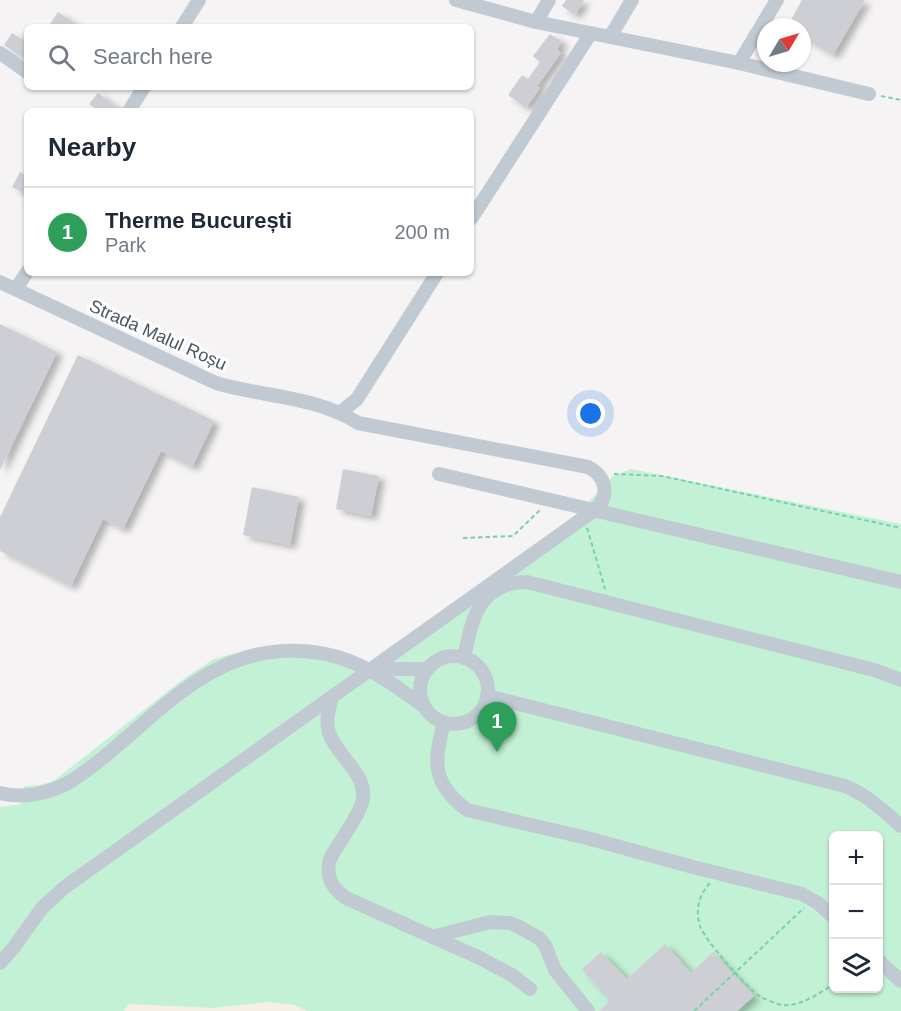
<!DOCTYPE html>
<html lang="en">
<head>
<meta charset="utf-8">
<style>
	:root { --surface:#fff; --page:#f2f2f3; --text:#1f2937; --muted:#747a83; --line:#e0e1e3; --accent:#111827 }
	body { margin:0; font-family:Helvetica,sans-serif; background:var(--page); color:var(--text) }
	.controls { position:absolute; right:18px; bottom:18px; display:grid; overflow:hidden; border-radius:9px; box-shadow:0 2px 4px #0004 }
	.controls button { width:54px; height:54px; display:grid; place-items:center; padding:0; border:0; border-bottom:2px solid var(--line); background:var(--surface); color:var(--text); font:30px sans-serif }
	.compass { position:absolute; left:757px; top:18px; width:54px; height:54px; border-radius:50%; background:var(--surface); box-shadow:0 2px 4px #0004; rotate:52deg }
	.you { position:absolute; left:591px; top:414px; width:21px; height:21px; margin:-15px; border:4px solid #fff; border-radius:50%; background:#1a73e8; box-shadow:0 0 0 9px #1a73e833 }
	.badge { display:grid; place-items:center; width:39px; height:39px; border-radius:50%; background:var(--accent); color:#fff; font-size:20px; font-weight:700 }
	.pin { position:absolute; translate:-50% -50px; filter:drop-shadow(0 2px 3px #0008) }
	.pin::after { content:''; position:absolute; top:32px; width:21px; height:18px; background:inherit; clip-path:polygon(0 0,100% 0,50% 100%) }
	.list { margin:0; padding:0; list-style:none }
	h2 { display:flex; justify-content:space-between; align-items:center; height:78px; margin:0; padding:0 24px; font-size:26px }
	h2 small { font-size:20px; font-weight:400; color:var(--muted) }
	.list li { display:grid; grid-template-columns:39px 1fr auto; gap:18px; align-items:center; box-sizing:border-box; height:90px; padding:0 24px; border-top:2px solid var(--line) }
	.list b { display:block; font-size:22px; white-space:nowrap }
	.list p { margin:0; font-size:20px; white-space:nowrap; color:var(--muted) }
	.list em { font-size:20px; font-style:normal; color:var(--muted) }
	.icon { flex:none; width:33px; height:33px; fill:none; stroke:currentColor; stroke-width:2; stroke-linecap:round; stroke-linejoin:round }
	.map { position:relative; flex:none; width:901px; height:1011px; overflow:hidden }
	.search { position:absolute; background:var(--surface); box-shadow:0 2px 4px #0004; left:24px; top:24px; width:450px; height:66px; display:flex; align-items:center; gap:15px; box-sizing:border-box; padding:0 21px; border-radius:9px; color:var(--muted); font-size:22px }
	.panel { position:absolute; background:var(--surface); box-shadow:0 2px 4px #0004; left:24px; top:108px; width:450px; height:168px; border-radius:9px }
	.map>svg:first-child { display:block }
</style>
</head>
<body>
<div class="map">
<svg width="901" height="1011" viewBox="0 0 901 1011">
	<defs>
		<filter id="shadow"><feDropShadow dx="6" dy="4" stdDeviation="3" flood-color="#0004"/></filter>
	</defs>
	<rect width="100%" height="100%" fill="#f5f3f3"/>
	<path fill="#c3f1d5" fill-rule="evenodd" d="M631,469l270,55v487h-901v-204l21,-3 3,-18 16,-1 15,-5 127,-100 30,-20 19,-6 49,-9 89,24 210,-157 34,-36zM834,836h44v152h-44z"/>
	<polygon fill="#f5f0e5" points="268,1002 294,1005 307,1011 124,1011 129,1004 213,1008"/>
	<g fill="#cdcfd5" filter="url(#shadow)">
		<polygon points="566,0 584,0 575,15 562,6"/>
		<polygon points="802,0 865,0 833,55 802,37 802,27 787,27"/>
		<polygon points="58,12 80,27 48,27"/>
		<polygon points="12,33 27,43 27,61 4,45"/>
		<polygon points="550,34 562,42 557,49 561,53 537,86 540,88 526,108 508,95 522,75 528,79 540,62 533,56"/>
		<polygon points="98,93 120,109 120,111 98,111 89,104"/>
		<polygon points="20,172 27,176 27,195 12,187"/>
		<polygon points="0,324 57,352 0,470"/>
		<polygon points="78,355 214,421 192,467 161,451 123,529 103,519 71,586 0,551 0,517"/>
		<polygon points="343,469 379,476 371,516 336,509"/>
		<polygon points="252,487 299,497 290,545 243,535"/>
		<polygon points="665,944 691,973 713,952 754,996 737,1011 599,1011 610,1001 582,969 601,952 627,979"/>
	</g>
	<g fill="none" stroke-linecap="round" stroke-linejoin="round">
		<g stroke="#7ad0a6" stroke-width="2" stroke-dasharray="4.5 3" stroke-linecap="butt">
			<polyline points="881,96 901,100"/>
			<polyline points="614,474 662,476 901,528"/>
			<polyline points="587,528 605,589"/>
			<polyline points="463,538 513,536 540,510"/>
			<path d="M710,883c-11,12 -15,27 -10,43 6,16 46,61 61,71 6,3 15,7 21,8 19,2 37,-12 52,-21"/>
			<polyline points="694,1011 804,908"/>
		</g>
		<g stroke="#c1cad2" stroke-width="14">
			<polyline points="456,0 536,22 739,63 869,94"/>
			<polyline points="536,22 549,0"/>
			<polyline points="182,27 199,0"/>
			<polyline points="610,37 632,0"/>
			<polyline points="0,53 27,72"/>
			<polyline points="739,63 777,0"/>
			<polyline points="129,111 144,87"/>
			<polyline points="471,219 591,33"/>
			<path d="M0,282l216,101c47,14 100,13 142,40l230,44c18,9 22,28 8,42l-531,378 -23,21 -28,39 -14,16"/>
			<polyline points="16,289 27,272"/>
			<polyline points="341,412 357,399 437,273"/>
			<polyline points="439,474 901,582"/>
			<circle cx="454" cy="690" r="34"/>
			<path d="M464,658c8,-39 15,-76 63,-76l347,88 27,10"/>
			<polyline points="369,669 428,669"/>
			<path d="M487,696l358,90c22,9 38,24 56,40"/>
			<path d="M332,697c-3,12 -7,24 -3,36 8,24 41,42 33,70 -7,20 -23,38 -32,56 -5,18 2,29 16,39l134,60 32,17 18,14"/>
			<path d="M444,723c-11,40 -12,60 23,87l120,28 106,29 109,27 16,9 16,15"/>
			<path d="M0,793c22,6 47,1 68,-10 71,-44 124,-127 214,-132 25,-1 49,2 72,12 25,10 48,28 70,43"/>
			<polyline points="432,937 490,922 510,923 519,927 539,938 545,945 555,970 588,1011"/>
			<polyline points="878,960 901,981"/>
		</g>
	</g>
	<g text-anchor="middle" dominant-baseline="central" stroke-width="6" stroke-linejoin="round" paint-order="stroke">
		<g font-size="18" fill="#4a5661" stroke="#fff">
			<text transform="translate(158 335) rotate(24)">Strada Malul Roșu</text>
		</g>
	</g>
</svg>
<div class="controls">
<button>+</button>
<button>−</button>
<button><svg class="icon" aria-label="layers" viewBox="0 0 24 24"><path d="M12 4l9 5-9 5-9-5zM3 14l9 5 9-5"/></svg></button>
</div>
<svg class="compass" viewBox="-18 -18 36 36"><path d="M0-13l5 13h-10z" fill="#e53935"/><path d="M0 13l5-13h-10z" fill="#747a83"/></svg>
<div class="you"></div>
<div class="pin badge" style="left:497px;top:752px;background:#2e9e5b">1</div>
<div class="search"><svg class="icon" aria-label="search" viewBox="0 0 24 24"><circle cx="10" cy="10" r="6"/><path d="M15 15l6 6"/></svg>Search here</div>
<section class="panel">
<h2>Nearby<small></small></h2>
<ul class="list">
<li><span class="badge" style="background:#2e9e5b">1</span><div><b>Therme București</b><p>Park</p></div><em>200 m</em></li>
</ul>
</section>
</div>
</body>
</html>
